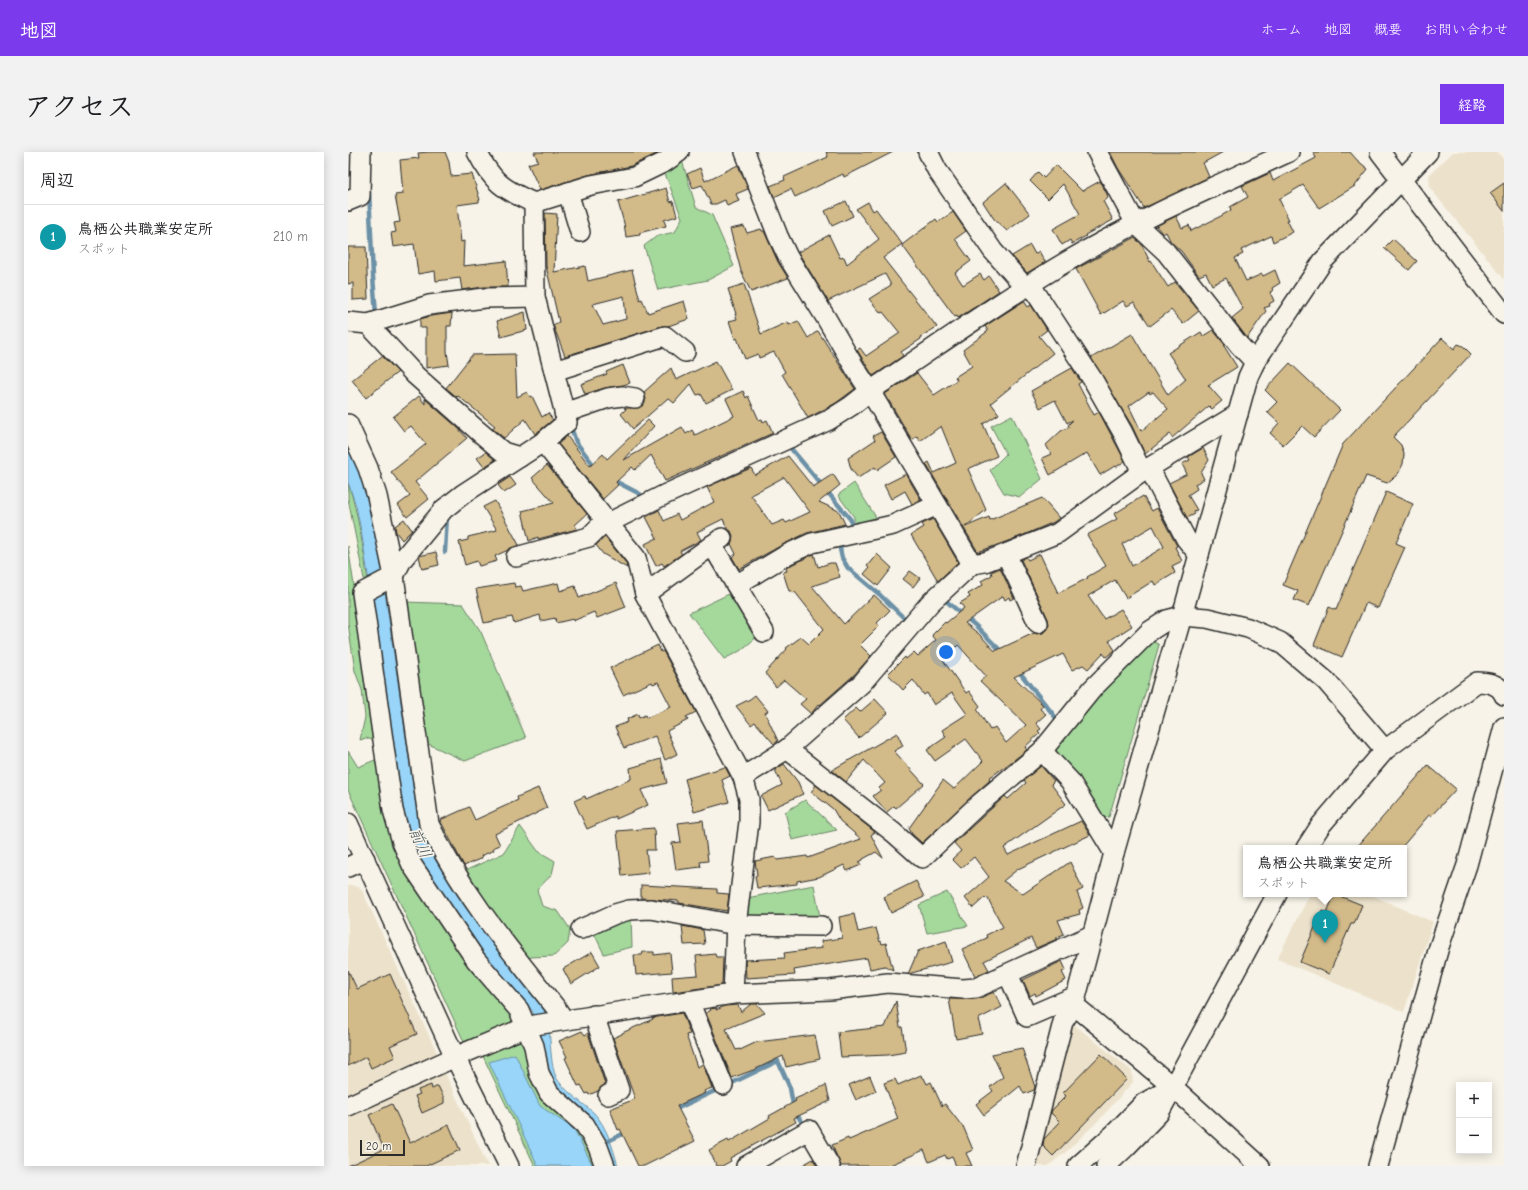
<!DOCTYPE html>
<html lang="ja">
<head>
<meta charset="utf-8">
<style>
	:root { --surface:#fff; --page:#f2f2f2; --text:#202124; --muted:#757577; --line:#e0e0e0; --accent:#7c3aed }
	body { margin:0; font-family:"Comic Neue","Klee One",sans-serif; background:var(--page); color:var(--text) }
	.controls { position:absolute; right:12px; bottom:12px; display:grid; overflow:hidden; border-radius:0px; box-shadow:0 2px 10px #0003 }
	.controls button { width:36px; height:36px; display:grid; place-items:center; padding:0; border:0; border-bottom:1px solid var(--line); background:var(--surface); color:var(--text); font:20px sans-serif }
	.scale { position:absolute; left:12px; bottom:10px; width:45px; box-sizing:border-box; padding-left:4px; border:2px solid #2b2b2b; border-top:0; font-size:11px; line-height:14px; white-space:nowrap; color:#2b2b2b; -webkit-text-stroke:3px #f7f3e8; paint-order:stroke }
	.you { position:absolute; left:598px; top:500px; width:14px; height:14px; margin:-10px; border:3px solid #fff; border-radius:50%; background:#1a73e8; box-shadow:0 0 0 6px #1a73e833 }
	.badge { display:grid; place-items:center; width:26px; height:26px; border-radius:50%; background:var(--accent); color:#fff; font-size:13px; font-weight:700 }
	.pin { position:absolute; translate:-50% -33px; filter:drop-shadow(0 1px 2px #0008) }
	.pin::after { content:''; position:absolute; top:21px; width:14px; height:12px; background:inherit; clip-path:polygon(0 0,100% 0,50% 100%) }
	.popup { position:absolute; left:895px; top:693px; width:164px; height:52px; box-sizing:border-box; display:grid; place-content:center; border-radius:0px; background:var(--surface); filter:drop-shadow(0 1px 3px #0005); font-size:13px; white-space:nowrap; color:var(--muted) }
	.popup b { font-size:15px; color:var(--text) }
	.popup::after { content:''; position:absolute; left:50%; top:100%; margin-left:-8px; border:8px solid transparent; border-top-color:var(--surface) }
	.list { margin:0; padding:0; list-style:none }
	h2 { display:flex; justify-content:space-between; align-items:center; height:52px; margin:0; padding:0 16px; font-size:17px }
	h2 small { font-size:13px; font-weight:400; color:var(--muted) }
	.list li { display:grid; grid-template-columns:26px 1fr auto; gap:12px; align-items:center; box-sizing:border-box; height:64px; padding:0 16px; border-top:1px solid var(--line) }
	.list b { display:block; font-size:15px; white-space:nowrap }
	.list p { margin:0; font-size:13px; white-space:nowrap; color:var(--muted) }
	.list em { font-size:13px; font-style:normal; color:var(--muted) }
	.map { position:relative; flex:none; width:1156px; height:1014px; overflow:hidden; border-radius:0px }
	header { display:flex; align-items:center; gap:24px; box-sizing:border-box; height:56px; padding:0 20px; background:var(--accent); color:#fff }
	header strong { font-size:19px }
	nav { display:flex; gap:22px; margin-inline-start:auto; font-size:14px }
	.intro { display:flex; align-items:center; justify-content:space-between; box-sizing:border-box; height:96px; padding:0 24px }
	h1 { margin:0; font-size:28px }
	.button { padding:10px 18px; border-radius:0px; background:var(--accent); color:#fff; font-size:14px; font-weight:700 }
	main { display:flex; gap:24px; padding:0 24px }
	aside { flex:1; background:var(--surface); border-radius:0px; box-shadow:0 2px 10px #0003 }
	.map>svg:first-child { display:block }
</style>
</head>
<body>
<header>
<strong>地図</strong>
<nav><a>ホーム</a><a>地図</a><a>概要</a><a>お問い合わせ</a></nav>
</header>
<div class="intro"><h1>アクセス</h1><a class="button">経路</a></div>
<main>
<aside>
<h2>周辺<small></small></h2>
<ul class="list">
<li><span class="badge" style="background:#0f9aa8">1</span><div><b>鳥栖公共職業安定所</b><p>スポット</p></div><em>210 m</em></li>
</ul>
</aside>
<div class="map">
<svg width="1156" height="1014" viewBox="0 0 1156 1014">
	<rect width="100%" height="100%" fill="#f7f3e8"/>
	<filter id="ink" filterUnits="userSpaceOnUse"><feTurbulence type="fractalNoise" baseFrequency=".025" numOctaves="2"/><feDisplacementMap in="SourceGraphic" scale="8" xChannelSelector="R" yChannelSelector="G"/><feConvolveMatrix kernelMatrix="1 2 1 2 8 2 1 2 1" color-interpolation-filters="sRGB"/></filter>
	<g filter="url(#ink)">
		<g fill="#ece2cc">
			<polygon points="1105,0 1150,0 1156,8 1156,127 1082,36 1081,23"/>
			<polygon points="3,733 13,736 90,903 0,944 0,734"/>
			<polygon points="962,742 1021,742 1085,770 1056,860 929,807"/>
			<polygon points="727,873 784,919 785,930 752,967 718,1000 700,1014 683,1014 719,878"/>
			<polygon points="97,921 140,1014 0,1014 0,965"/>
		</g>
		<g fill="#a5d99c" stroke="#688264">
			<polygon points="333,5 348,55 364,63 386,114 360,128 310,138 296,94 309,84 327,80 334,66 316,19"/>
			<polygon points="664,263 694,327 672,345 656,341 642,318 658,302 643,274"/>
			<path d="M0,331c11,33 15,65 20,99l-3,2 -17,-85z"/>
			<polygon points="506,331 533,373 507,378 506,365 490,343"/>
			<polygon points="0,394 30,590 18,586 12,588 17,565 14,538 7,519 0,471"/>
			<polygon points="383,441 409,485 392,499 376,507 341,461"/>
			<polygon points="56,450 115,452 133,480 178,586 117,609 76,590"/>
			<polygon points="805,489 811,493 761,665 754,666 706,601 707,592 756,535"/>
			<polygon points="0,599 10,615 32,606 162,854 168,871 118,894 0,638"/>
			<polygon points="457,648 489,678 444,688 437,660"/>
			<polygon points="172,674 190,699 207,709 204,722 189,738 194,754 210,759 222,777 220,791 206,804 183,805 175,810 112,721 156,701"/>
			<polygon points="466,733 473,771 394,767 399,746"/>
			<polygon points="599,740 620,774 579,781 571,753"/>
			<polygon points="283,765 284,795 256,802 244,777"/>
			<polygon points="174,881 232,974 251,1014 187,1014 133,900"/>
		</g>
		<g fill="#98d5f9" stroke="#6c91a7">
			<path d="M0,295l13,29 6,20 11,48 36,249 5,30 17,38 22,33 82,101 -5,3c21,18 11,55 21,79 5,11 28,27 38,36 13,14 19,35 24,53h-9l-56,-75 -20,-79 -6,-8 -2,2 -58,-73 -48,-69 -17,-50 -12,-96 -28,-182 -6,-30 -8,-24z"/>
			<polygon points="167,902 192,954 226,977 245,1014 190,1014 141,910"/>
		</g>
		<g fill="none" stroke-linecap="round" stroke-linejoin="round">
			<g stroke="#6c91a7" stroke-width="4.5">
				<polyline points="21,38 25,125 28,162"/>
				<polyline points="223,275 228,290 248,316"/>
				<polyline points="440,293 503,368 503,378"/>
				<polyline points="263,327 292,342"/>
				<polyline points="498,389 492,397 494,406 500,416 531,442 556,466 562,464"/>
				<polyline points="97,400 99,364"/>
				<polyline points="597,448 628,474 655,501"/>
				<polyline points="669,517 708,566"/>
				<polyline points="380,933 430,909 442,936 446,958 455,972"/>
				<polyline points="326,958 373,936"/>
				<polyline points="258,990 279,980"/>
			</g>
		</g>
		<g fill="#d2ba89" stroke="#2b2b2b" fill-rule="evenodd">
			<polygon points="80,0 97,0 101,10 103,24 124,22 132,48 131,48 131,50 109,53 113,90 116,89 115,114 158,109 160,135 136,135 114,138 112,126 88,129 87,119 70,122 66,92 45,95 43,81 48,80 46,71 52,70 47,43 55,42 52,8 71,6 70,1"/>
			<polygon points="186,0 312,0 283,14 240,23 192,38 180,12 190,9"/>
			<polygon points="478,0 545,0 496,25 495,22 447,45 443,37 426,45 422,34 437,28 436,25 480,5"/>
			<polygon points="762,0 875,0 855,11 861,25 796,56 770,16"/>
			<polygon points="965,0 1002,0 1009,8 1020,17 1007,34 971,56 955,33 931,47 941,68 939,68 945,80 925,90 923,84 893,98 895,102 887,106 898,129 914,122 915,124 927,118 932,131 924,136 925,139 922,140 926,149 921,152 922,154 916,156 918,159 899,186 884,166 895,157 878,126 864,133 858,121 851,124 833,99 823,90 818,80 815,82 808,74 828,64 834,76 841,73 843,79 873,64 883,58 882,55 900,45 894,34 922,21 925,29 968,6"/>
			<polygon points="390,13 400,37 388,42 391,49 379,54 377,48 368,52 363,52 354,33 345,36 339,22 352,16 357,29"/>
			<polygon points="708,13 734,39 752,29 760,44 759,45 760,46 755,49 765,68 737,83 738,84 724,92 722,88 714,93 705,77 732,62 715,32 700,47 682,29 690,20 696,26"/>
			<polygon points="658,31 682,62 659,79 646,67 635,50"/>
			<polygon points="1156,31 1156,59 1142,41"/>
			<polygon points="318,36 322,50 325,49 329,64 316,68 318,74 291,81 292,83 278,85 276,71 270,50"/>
			<polygon points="498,49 505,64 484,74 477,59"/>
			<polygon points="520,50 525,59 528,57 554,92 535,106 589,175 572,185 573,187 553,200 555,204 525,224 509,198 512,196 518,204 552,181 535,160 533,161 521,147 543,133 537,122 480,149 450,100 481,83 492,106 496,105 499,112 531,87 508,57"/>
			<polygon points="605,60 618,79 607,87 623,109 607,121 615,133 632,122 636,128 641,124 651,139 610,166 609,164 607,165 554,93 588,67 590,70"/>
			<path d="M197,61l12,1 -3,58 31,-6 3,15 44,-11 8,30 2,-1 6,14 36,-12 5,18 -21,7h-6l-97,30 -12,-31 6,-3 -13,-56zM276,144l2,23 -23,6 -10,-21z"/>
			<polygon points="396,74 399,81 413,77 414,79 416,79 430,110 440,126 403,140 393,119 382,77"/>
			<polygon points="786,86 793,91 802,110 803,109 820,135 827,130 851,159 835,172 823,158 802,174 786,150 779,154 775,149 753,163 728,117"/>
			<polygon points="1045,87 1069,109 1061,118 1036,96"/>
			<polygon points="682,93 687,102 691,99 697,110 679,121 664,104"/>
			<polygon points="0,95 18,95 20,147 5,148 5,131 0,132"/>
			<polygon points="396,132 413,182 440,170 441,173 450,169 460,186 470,179 507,237 488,251 460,266 434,222 437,220 426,200 411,206 410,202 397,207 389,186 387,187 381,169 389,167 387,162 388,162 380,137"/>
			<polygon points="676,149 680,155 683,153 699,178 691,184 705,201 643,251 651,262 635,272 649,304 620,317 638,358 617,375 641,365 642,368 694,346 711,366 706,370 671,385 630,400 578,312 581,310 586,321 608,311 593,274 572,289 569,284 564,288 537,242 569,221 586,243 609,228 607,225 624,214 615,198 640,179 637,174"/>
			<polygon points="177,160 179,178 153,185 149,169"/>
			<polygon points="104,161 103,174 99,174 99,199 101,213 78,216 78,176 72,176 72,167 83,164"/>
			<path d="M865,178l12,15 -1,1 13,21 -29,18 14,16 -10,8 -3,-3 -37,32 -2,-4 -25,20 -13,-28 -41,-68 41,-24 36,61 18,-16 -18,-26 33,-21 2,4zM801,240l1,2 3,-2 15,17 -27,22 -12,-25z"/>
			<polygon points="1094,186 1106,197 1110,192 1115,194 1123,202 1045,285 1053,293 1056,302 1055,312 1050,322 1039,331 1018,324 961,454 946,448 950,439 935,433 995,292"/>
			<polygon points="167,202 169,245 179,240 182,245 184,244 194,265 200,261 205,268 187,282 177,267 156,286 144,276 147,274 110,244 109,245 98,236 124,203"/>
			<polygon points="34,204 50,220 18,246 4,228"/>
			<polygon points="368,209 384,238 358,251 353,242 349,243 343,232 326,251 320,246 285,277 273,262 278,257 276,256 291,256 295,253 298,247 296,240 323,216 328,228"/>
			<polygon points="942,211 992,258 966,285 954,274 935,293 922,281 931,271 919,260 929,250 917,238"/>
			<polygon points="275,213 282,231 275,233 257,236 237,242 233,232 259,222 258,220"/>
			<polygon points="724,216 733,230 730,232 746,263 751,260 777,309 768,315 767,314 752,323 739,301 702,323 694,306 703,302 698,293 713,279 721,275 720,273 725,268 719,271 707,248 692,256 683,239"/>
			<polygon points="395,239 398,246 400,244 411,268 414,267 415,270 419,268 425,281 317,329 303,303 287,318 284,315 268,330 270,333 255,347 210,292 219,284 242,314 255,302 259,307 300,268 306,274 276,308 334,275 338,282 344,278 347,283 386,264 378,247"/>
			<polygon points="71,244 77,252 77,247 109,275 119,286 67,330 81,347 59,365 50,353 62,344 43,320 78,292 63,274 56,279 45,265"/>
			<polygon points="533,280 548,305 529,318 527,315 510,326 503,317 500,306 527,288 525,284"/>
			<polygon points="855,296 861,308 853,321 856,327 847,332 849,337 840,343 849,358 846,359 847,362 839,366 821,331 839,322 834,312 842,308 840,305"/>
			<polygon points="138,300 147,308 136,315 129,306"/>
			<path d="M440,304l25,31 20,-13 7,11 -21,17 20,9 6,13 -38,9 -25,12 -43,24 -7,-12 4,-3 -5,-10 2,-8 -2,-5 -4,-3 -4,-9 -26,13 4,8 -21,11 2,3 -18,12 -2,-3 -6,3 -11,-22 12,-6 -11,-21 13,-7 5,11 13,-7 3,6 34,-18 -7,-15 44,-19 4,7zM436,325l26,35 -24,11 -2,-3 -12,5 -21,-30z"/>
			<polygon points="199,313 239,362 227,373 229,377 190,387 190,385 181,389 174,359 206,351 184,326"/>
			<polygon points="558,322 573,348 564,352 557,339 543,347 536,333"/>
			<polygon points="162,325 168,333 156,341 150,333"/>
			<polygon points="1038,340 1065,352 1048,391 1057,395 1030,456 1018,451 994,505 966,493 981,455 988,458"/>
			<path d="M795,344l9,15 5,-3 20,38 -2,1 7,14 -10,5 3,7 -20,12 -2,-4 -27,17 -11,-18 -27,16 16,23 17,-10 11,17 -23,15 6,9 -1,1 -8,6 -3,-4 -15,16 -5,-4 -11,5 -9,-16 -49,23 29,28 -3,4 6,5 -10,9 5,6 -3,2 2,2 -15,14 2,3 -17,13 -21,15 1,2 -68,63 -10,-9 -3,-6 34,-48 11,9 29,-28 -17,-22 -31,22 -8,-11 19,-13 -4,-7 25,-16 -15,-21 -18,12 -7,-12 -3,2 -11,-15 -10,10 -15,-16 17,-17 1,2 8,-7 4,4 18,-16 -4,-5 13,-13 1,1 18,-15 -4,-5 10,-6 -2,-3 15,-9 -2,-4 11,-6 -1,-3 9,-4 14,30 -4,2 -1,-3 -4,3 -2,-4 -38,27 14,11 16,17 39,-18 3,1 6,-1 4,-4 2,-5 -1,-5 -27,-59 5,-3 2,3 12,-6 18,39 30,-15 -1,-1 19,-11 -19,-31 30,-16 -3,-5zM805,374l11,21 -32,19 -10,-22zM610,493l28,31 -6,5 46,44 -20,18 -11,-16 -5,3 -13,-21 3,-3 -11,-15 -3,2 -23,-33z"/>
			<polygon points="147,349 171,393 147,404 149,409 131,414 129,409 117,413 111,390 120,388 120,385 149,378 135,355"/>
			<polygon points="56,367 64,378 54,388 48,380 47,374"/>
			<polygon points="585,367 610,410 590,429 563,383 576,375 574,372"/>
			<polygon points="257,385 278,411 279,416 255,402 248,393"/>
			<polygon points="88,400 91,413 74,417 71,404"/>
			<polygon points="466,402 470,415 482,411 487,411 492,425 464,434 496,472 526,443 542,458 529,471 531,474 512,493 523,504 506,523 472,553 471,552 463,562 452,552 458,547 436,528 428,535 417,521 439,497 438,496 453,485 461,492 476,477 447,440 445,441 443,439 441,439 435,420 439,419 438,416 445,412"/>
			<polygon points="529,402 544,416 530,434 516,422 521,416 519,414"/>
			<polygon points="562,419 572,426 565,435 555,427"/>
			<polygon points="166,431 167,435 173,434 175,439 210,431 212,439 227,434 231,446 268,431 278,455 249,466 246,460 225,469 225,467 208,471 207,466 193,469 192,463 166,471 164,465 136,471 128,437"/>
			<polygon points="310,493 313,500 315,499 348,560 338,565 340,568 319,579 329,602 317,608 307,584 276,596 267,575 280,570 279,567 290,562 291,566 297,563 298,566 323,555 310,530 305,532 304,530 275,543 262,516"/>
			<polygon points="407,543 420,559 417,561 430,589 426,592 407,570 403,573 388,554 402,547"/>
			<polygon points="527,547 540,561 511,586 495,568 508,556 512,560"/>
			<polygon points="549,581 555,594 546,599 576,632 548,656 546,654 539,660 525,644 533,638 531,636 537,631 516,608 498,630 484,618"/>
			<polygon points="313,607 319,631 293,638 300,653 268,667 268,664 239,677 226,649 237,644 238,647 283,627 282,616"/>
			<polygon points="436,612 450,630 455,642 420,658 413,644 434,633 427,618"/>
			<polygon points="1080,613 1108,637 1083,664 1081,663 1053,696 1008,696"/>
			<polygon points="693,614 706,629 703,632 718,652 656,696 660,703 733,669 742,683 670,717 655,729 675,742 722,710 735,737 729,740 735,756 731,758 732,762 710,768 716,782 709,785 709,787 688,796 683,786 636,809 641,818 627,824 614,797 639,786 638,783 655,775 639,745 637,747 636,746 625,756 617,746 641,725 626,705 613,716 604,707 613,699 606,691 657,644 660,647 678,631 676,628"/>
			<polygon points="377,615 382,624 374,628 381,650 346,660 337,627"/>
			<polygon points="468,633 527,680 523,683 535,706 528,700 515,707 515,708 511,710 513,713 499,719 496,713 471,725 449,729 449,732 409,736 407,724 409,723 407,709 427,705 429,708 459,704 460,706 513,687 492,669 485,657 463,640"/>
			<polygon points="190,636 199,656 147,682 152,693 145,696 146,698 133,704 134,706 116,714 92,668 121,655 127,668 170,648 169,645"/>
			<polygon points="355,668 360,709 352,710 353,715 328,718 324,691 333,690 330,671"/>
			<polygon points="306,676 307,698 298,698 301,721 274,724 269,679"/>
			<polygon points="568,729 576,745 543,761 536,745"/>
			<polygon points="293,733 369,737 369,741 381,742 379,759 331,751 331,749 293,746"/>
			<polygon points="987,742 1014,753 1006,772 1003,772 981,822 952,810 974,759 979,760"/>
			<polygon points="506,762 510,780 528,776 532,790 533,789 534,792 538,791 545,818 537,814 522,817 519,806 446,818 447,823 398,826 397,808 437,806 436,801 474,796 473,789 494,786 491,765"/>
			<polygon points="334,774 355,778 357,792 336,793"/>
			<polygon points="598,789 604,810 560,822 570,799"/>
			<polygon points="244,800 252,814 223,832 215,817"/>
			<polygon points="295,800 306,800 306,803 322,801 324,820 288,823 286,803 294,803"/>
			<polygon points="367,802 368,805 375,805 374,833 325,840 324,825 350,823 348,804"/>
			<polygon points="714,809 718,818 714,820 718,828 688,844 687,841 682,844 675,828"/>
			<polygon points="0,818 9,837 42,822 69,882 42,894 47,905 23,916 18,905 0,914"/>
			<polygon points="646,840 654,855 630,867 634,882 608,887 601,847 629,847"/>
			<polygon points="548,849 552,875 554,875 558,900 540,903 493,905 490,880 537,875"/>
			<polygon points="403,852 409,852 417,861 378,877 388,898 392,897 392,898 409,890 467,883 472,907 438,915 435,904 408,917 384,926 358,861 363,858 362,857 369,856 368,858 377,854 390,853 393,860"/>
			<polygon points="334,861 342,882 338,883 349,915 355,912 364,936 356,939 357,941 329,954 347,989 296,1014 290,1014 272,977 270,978 262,957 287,947 265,886 274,882 274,881 305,867 304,866"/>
			<polygon points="234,879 237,883 240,881 257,932 250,939 241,943 240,941 238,942 233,933 230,934 217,906 219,905 211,889"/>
			<polygon points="674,896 687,935 686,938 676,942 672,934 636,963 628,952 645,939 642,935 655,925 644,902"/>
			<polygon points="753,902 779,927 705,1004 695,994 696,987 712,970 703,961 704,958 718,944 715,941"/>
			<polygon points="573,923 574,926 576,926 579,932 583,930 594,954 597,952 614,974 615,974 625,998 618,1001 624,1014 608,1014 604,1005 599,1007 597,1003 581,1010 576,998 540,1014 493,1014 484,993 500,986 501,988 550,967 536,931 547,927 550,933"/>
			<polygon points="522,924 528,939 508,948 501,933"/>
			<polygon points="83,933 84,937 90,934 96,946 96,951 74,961 67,944 72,942 70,938"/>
			<polygon points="478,933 482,949 446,966 448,970 382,1006 383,1009 374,1014 369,1014 361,998 380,988 381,990 422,966 421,964 448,949 447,947"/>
			<polygon points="44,952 62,991 101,973 112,998 78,1014 0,1014 36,997 21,963"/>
			<polygon points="465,1007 469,1014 453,1014"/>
		</g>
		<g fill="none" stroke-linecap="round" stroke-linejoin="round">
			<defs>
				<g id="minor">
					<path d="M129,0c16,31 26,37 57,51l57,-18 43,-8 31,-15 14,-10"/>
					<polyline points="397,0 430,84 440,105 478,166 507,216 522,239 624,412"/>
					<polyline points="580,0 589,18 645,99 677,135"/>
					<polyline points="749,0 788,72 818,100 891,193 907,210"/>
					<polyline points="1032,0 1156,162"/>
					<polyline points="220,40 232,80"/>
					<polyline points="0,49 12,44 13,0"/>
					<polyline points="186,51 187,145 219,270 195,290 115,342 96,357 54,408 46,424 14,441 45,658 54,690 64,713 128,808 171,858 186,894 191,921 201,941 237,973 250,995 257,1014"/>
					<polyline points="682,132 745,228 774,279 794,320"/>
					<polyline points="0,170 20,172 81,153 137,146 187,145"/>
					<polyline points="20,172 67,223 129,278 155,300 172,305"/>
					<polyline points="206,219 317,184 337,200"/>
					<polyline points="216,261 260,246 274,244 287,246"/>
					<path d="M0,272l20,44 9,28 17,80 35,248c32,68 81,126 127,184l8,12"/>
					<polyline points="195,290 288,406 297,442 395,625 401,647 401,670 388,773 385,842"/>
					<polyline points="801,316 838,387 851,403"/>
					<path d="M260,371l56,-28 165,-75 22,-14 19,-15c65,-43 128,-89 196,-129 71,-42 148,-75 223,-110"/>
					<polyline points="364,393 416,480"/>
					<polyline points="658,402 690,471"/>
					<polyline points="168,405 241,385 258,368"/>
					<polyline points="388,433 440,402 464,391 545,373 589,353"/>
					<polyline points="297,442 374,386"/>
					<polyline points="439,597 546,681 574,706 631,652 694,599 745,536 802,479 819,468 834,464 859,466 900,476 932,490 978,529 1037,598"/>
					<polyline points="694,599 722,629 766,701"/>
					<polyline points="395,625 439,597 514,531 582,451 624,412 637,410 710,381 794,320 890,262"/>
					<polyline points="0,671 107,905 0,954"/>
					<path d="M958,696l15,-23 64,-75 92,-68c10,0 23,2 27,13"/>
					<polyline points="0,715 17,707"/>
					<polyline points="233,777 267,762 281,758 303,757 388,773 473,774"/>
					<polyline points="660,822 679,865 728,844"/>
					<polyline points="341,849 375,933"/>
					<polyline points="246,863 271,938 260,943"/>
					<polyline points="161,1014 107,905 178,875 187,873 385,842 482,838 540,831 615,837 628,836 744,783"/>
					<polyline points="398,1014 461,978 482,1014"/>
					<polyline points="678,1014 715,870 726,853"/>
					<polyline points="730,1014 767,981 796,951 825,935"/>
					<polyline points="758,1014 779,994 811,961 929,742"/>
					<polyline points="912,1014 825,935 726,853 766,701 834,464 900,225 907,210 975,109 1080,0"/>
					<polyline points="1030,1014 1091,795 1119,713 1156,575"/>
				</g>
			</defs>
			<use href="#minor" stroke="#2b2b2b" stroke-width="22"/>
			<use href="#minor" stroke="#f7f3e8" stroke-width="19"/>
		</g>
	</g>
	<g text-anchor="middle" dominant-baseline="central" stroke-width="3.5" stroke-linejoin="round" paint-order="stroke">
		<g font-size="16" font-style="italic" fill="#46565e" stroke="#f7f3e8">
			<text transform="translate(72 691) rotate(66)">前川</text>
		</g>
	</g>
</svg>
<div class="controls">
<button>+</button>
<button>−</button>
</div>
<div class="scale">20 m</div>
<div class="you"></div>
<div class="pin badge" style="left:977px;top:791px;background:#0f9aa8">1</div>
<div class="popup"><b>鳥栖公共職業安定所</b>スポット</div>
</div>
</main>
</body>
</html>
